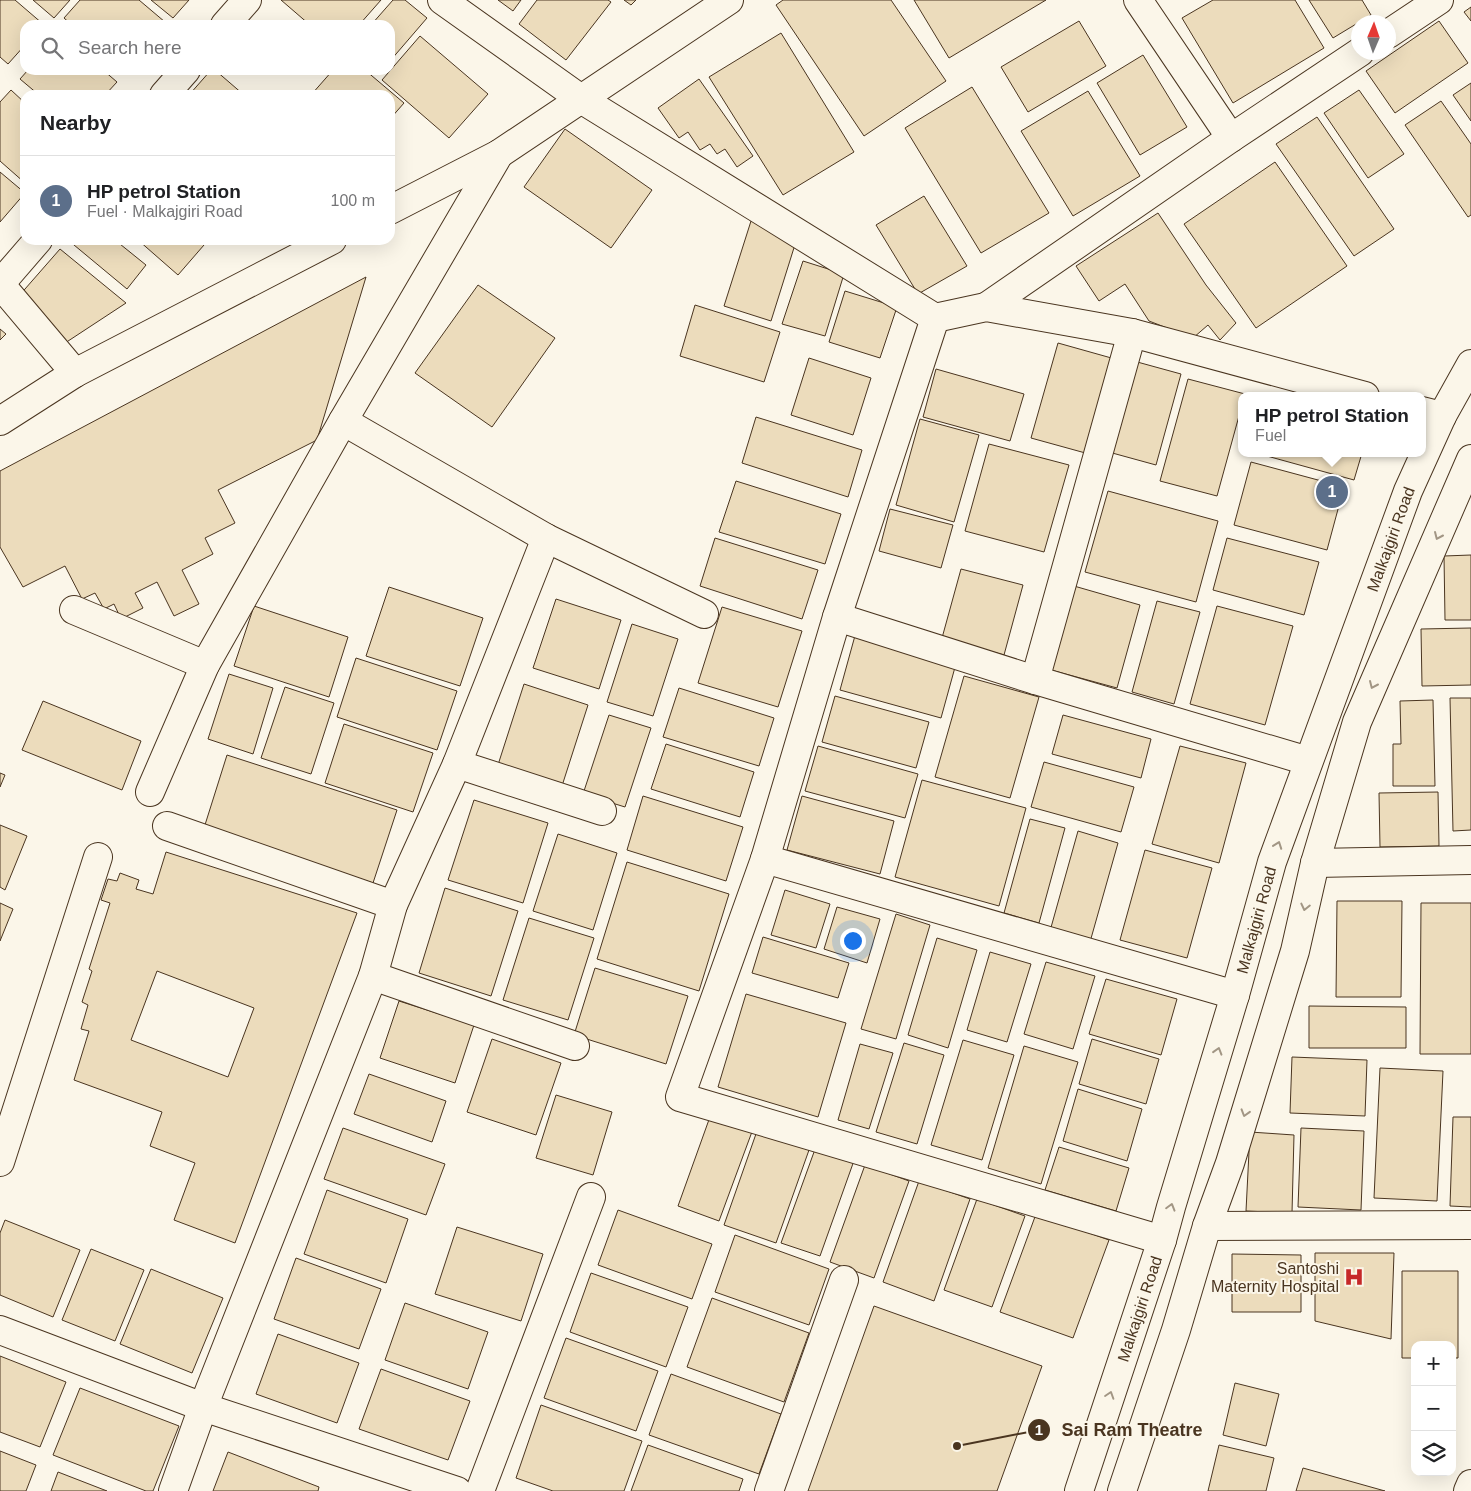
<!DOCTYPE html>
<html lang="en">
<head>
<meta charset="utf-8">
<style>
	:root { --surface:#fff; --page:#f2f2f2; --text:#202124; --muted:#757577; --line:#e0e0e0; --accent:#c62828 }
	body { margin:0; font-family:Arial,sans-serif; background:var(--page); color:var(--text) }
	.controls { position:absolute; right:15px; bottom:15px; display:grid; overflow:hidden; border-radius:10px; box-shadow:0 5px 20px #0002 }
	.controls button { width:45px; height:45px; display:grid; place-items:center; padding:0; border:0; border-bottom:1px solid var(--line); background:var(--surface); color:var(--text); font:25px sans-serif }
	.compass { position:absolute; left:1351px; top:15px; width:45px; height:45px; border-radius:50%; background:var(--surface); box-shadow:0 5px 20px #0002; rotate:2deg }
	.you { position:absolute; left:852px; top:940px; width:18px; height:18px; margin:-12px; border:4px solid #fff; border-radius:50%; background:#1a73e8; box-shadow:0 0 0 8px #1a73e833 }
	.badge { display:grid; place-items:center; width:32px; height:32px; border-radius:50%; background:var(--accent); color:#fff; font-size:16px; font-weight:700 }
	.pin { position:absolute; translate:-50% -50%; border:2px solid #fff; box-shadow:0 1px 5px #0006 }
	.popup { position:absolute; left:1238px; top:392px; width:188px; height:65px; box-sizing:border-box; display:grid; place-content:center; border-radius:10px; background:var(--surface); filter:drop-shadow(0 1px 4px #0005); font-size:16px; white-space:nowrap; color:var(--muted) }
	.popup b { font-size:19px; color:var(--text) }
	.popup::after { content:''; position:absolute; left:50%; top:100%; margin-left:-10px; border:10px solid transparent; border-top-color:var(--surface) }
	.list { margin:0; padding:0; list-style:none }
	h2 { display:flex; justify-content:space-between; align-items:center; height:65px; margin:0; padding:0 20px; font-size:21px }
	h2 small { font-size:16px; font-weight:400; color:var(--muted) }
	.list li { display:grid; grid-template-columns:32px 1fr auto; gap:15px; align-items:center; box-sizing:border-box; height:90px; padding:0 20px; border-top:1px solid var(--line) }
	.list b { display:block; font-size:19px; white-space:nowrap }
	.list p { margin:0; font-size:16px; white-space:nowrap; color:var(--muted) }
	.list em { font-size:16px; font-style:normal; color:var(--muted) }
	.icon { flex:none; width:28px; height:28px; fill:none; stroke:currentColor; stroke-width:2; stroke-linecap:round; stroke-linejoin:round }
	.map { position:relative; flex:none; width:1471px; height:1491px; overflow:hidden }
	.search { position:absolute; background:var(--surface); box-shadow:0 5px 20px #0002; left:20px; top:20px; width:375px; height:55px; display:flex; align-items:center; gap:12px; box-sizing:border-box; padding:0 18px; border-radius:15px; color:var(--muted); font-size:19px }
	.panel { position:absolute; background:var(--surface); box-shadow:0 5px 20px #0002; left:20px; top:90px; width:375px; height:155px; border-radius:15px }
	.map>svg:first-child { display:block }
</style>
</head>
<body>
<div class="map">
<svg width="1471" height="1491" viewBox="0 0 1471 1491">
	<rect width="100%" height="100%" fill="#fbf6e9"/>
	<g fill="#ecdcbc" stroke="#4a3520" fill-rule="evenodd">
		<polygon points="0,0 15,0 43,24 25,25 25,45 8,64 0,57"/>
		<polygon points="33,0 70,0 54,18"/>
		<polygon points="80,0 139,0 165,22 162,25 72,25 64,18"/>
		<polygon points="151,0 189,0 173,18"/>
		<polygon points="281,0 381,0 359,25 310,25"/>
		<polygon points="393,0 405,0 427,18 390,61 390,25 371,25"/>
		<polygon points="498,0 521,0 513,11"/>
		<polygon points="537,0 608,0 611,2 566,60 519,24"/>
		<polygon points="624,0 636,0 631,5"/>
		<polygon points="783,0 891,0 946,81 864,136 776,5"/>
		<polygon points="914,0 1046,0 949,58"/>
		<polygon points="1213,0 1295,0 1324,48 1233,103 1182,18"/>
		<polygon points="1309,0 1362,0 1371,15 1333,38"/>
		<polygon points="1471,7 1471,21 1464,12"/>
		<polygon points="1079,21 1106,66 1028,112 1001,67"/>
		<polygon points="1439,21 1468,63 1395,113 1366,71"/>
		<polygon points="781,33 854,152 783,195 709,77"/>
		<polygon points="420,36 488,94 449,138 382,80"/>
		<polygon points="1143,55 1187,127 1140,155 1097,83"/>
		<polygon points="28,70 103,70 117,82 105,95 39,95 20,79"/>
		<polygon points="211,70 215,70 244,95 189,95"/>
		<polygon points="333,70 365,70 404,103 390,119 390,95 311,95"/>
		<polygon points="699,79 753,156 737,167 725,149 717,154 710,144 700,150 688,132 679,138 658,108"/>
		<polygon points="1471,83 1471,121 1453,95"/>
		<polygon points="972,87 1049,213 981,253 905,128"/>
		<polygon points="11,90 25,103 25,183 0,161 0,102"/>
		<polygon points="1359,90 1404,154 1368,178 1324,113"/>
		<polygon points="1088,91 1140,176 1073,216 1021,131"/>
		<polygon points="1441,101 1471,144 1471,215 1468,217 1405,125"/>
		<polygon points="1317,117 1394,229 1354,256 1276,144"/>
		<polygon points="565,129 652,190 611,248 524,187"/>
		<polygon points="1275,162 1347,266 1256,328 1184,224"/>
		<polygon points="0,172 25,193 0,222"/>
		<polygon points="924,196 967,266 918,294 876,225"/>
		<polygon points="1158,213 1206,285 1236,323 1220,340 1208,325 1193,338 1149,321 1125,284 1099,301 1076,266"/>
		<polygon points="751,221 798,235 771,321 724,306"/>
		<polygon points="68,240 115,240 146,265 127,289"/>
		<polygon points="138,240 198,240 204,245 178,275"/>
		<polygon points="60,249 126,303 59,347 18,297"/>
		<polygon points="803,261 844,274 825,336 782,324"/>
		<polygon points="366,277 317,440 218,490 235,523 205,538 213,554 182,570 199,604 174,616 157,582 135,593 143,608 121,619 114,604 104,609 95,593 82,599 65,566 23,587 0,547 0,471"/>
		<polygon points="478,285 555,338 492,427 415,373"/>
		<polygon points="845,291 897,307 880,358 829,342"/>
		<polygon points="695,305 780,332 764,382 680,356"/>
		<polygon points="0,329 6,334 0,340"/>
		<polygon points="1058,343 1115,359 1089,454 1031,438"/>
		<polygon points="809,358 871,378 853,435 791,415"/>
		<polygon points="1130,360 1181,374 1156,465 1105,451"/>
		<polygon points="936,369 1024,394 1010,441 923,417"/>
		<polygon points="1188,379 1245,394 1242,396 1242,405 1217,496 1160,481"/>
		<polygon points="756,417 862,450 848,497 742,463"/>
		<polygon points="920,419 979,435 954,522 896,505"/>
		<polygon points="989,444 1069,465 1044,552 965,531"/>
		<polygon points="1256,453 1362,453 1354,480"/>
		<polygon points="1251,462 1344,487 1327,550 1234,525"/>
		<polygon points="736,481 841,514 825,564 719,532"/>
		<polygon points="1108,491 1218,521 1196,602 1085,572"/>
		<polygon points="890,509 953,525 941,568 879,551"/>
		<polygon points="715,538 818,570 802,619 700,586"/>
		<polygon points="1227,538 1319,562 1304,615 1213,590"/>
		<polygon points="1471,555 1471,620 1445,620 1444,556"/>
		<polygon points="961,569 1023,585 1004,655 942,638"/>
		<polygon points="1074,586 1140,605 1117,688 1051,670"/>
		<polygon points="389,587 483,618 460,686 366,656"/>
		<polygon points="556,599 621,620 599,689 533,668"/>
		<polygon points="1157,601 1200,612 1174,704 1132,692"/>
		<polygon points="254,606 348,637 329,697 234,666"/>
		<polygon points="1217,606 1293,626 1265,725 1190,704"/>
		<polygon points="722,607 802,631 778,707 698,683"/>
		<polygon points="632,624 678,639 653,716 607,702"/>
		<polygon points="1471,628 1471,685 1422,686 1421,629"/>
		<polygon points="856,632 957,660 941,718 840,690"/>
		<polygon points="356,658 457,691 437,750 337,717"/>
		<polygon points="229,674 273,688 253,754 208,739"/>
		<polygon points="964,676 1039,697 1010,798 935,777"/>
		<polygon points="524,684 588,705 561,789 497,768"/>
		<polygon points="285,687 334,703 311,774 261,758"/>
		<polygon points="679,688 774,718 759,766 663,737"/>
		<polygon points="835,696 929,722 916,768 822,742"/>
		<polygon points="1450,698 1471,698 1471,830 1453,831"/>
		<polygon points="1433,700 1435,786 1393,786 1393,744 1401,744 1400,701"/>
		<polygon points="43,701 141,741 122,790 22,750"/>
		<polygon points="609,715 651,728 625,807 583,794"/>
		<polygon points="1063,715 1151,739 1141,778 1052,754"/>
		<polygon points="344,724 433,753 413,812 325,783"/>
		<polygon points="666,744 754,772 740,817 651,789"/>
		<polygon points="818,746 918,774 905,818 805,791"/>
		<polygon points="1180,746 1246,763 1219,863 1152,844"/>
		<polygon points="227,755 397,810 373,883 204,828"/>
		<polygon points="1044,762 1134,787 1121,832 1031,807"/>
		<polygon points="0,773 5,775 0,787"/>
		<polygon points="922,780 1026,808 999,906 895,877"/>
		<polygon points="1438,792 1439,846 1380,847 1379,793"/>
		<polygon points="643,796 743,827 726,881 627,850"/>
		<polygon points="802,796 894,821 880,874 787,850"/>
		<polygon points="474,800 548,823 523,903 448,880"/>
		<polygon points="1030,819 1065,828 1039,923 1004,913"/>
		<polygon points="0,825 27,836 5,890 0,887"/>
		<polygon points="1078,831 1118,843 1090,942 1050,931"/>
		<polygon points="558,834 617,853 593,930 533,911"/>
		<polygon points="1145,850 1212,868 1187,958 1120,940"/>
		<path d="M166,852l191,61 -122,330 -61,-23 21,-57 -45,-17 12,-34 -88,-32 15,-49 -8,-2 7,-24 -6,-3 10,-31 -3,-2 21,-66 -9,-3 7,-21 9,2 3,-8 19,7 -3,9 17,5zM157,971l97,37 -26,69 -97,-37z"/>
		<polygon points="627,862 729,894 699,991 597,959"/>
		<polygon points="445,888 518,911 491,996 419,973"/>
		<polygon points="785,890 830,904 816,948 771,935"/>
		<polygon points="1337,901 1402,901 1401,997 1336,997"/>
		<polygon points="0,903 13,909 0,941"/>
		<polygon points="1421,903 1471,903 1471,1054 1420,1054"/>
		<polygon points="837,907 880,919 867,963 824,949"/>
		<polygon points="896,914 930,925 896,1039 861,1029"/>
		<polygon points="529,918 594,938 568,1020 503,1000"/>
		<polygon points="763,937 849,963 838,998 752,973"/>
		<polygon points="937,938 977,950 948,1048 908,1035"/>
		<polygon points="990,952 1031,964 1007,1042 967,1030"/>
		<polygon points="1046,962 1095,976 1073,1049 1024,1034"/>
		<polygon points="595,968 688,996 666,1064 574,1035"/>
		<polygon points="1106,979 1177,999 1161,1055 1089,1034"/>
		<polygon points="746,994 846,1023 818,1117 718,1087"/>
		<polygon points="399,1001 474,1025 455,1083 380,1058"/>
		<polygon points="1309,1006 1406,1007 1406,1048 1309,1048"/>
		<polygon points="492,1039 561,1063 536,1135 467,1112"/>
		<polygon points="1092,1039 1159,1059 1146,1104 1079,1084"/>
		<polygon points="963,1040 1014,1055 982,1160 931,1145"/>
		<polygon points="904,1043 944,1055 917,1144 876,1132"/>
		<polygon points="860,1044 893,1053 869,1129 838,1120"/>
		<polygon points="1024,1046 1078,1062 1041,1184 988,1168"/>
		<polygon points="1292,1057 1367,1060 1365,1116 1290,1113"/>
		<polygon points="1380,1068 1443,1071 1437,1201 1374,1198"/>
		<polygon points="369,1074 446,1101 432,1142 354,1114"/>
		<polygon points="1078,1089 1142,1109 1127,1161 1063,1141"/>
		<polygon points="556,1095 612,1112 593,1175 536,1158"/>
		<polygon points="711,1114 753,1129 719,1221 678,1206"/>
		<polygon points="1453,1117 1471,1117 1471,1207 1450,1206"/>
		<polygon points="343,1128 445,1164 426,1215 324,1179"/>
		<polygon points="1301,1128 1364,1131 1361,1210 1298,1207"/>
		<polygon points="757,1131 809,1150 776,1243 724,1225"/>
		<polygon points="1250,1132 1294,1135 1292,1213 1246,1211"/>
		<polygon points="818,1141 856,1155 820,1256 781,1243"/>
		<polygon points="1059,1147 1129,1168 1116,1211 1045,1190"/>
		<polygon points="865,1165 909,1181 874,1278 830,1262"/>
		<polygon points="919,1181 970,1199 934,1301 883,1282"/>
		<polygon points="327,1190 408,1219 386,1283 304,1254"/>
		<polygon points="977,1199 1025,1216 992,1307 944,1290"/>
		<polygon points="618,1210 712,1244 692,1299 598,1265"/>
		<polygon points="1036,1214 1109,1240 1073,1338 1000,1312"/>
		<polygon points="5,1220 80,1250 53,1317 0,1295 0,1233"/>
		<polygon points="457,1227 543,1254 521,1321 435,1294"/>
		<polygon points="735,1235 829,1269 809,1325 715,1292"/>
		<polygon points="91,1249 144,1270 115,1341 62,1320"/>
		<polygon points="1315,1253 1394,1253 1391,1339 1315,1321"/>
		<polygon points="1232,1254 1301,1255 1301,1312 1232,1312"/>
		<polygon points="296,1258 381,1289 359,1349 274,1319"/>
		<polygon points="151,1269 223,1298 192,1373 120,1344"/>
		<polygon points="1402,1271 1458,1271 1458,1358 1452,1358 1452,1345 1415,1345 1415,1358 1402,1358"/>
		<polygon points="591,1273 688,1307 666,1367 570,1332"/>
		<polygon points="712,1298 809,1333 784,1402 687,1367"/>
		<polygon points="405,1303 488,1332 468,1389 385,1360"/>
		<polygon points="874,1306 1042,1366 997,1491 808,1491"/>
		<polygon points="278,1334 359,1363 337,1423 256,1394"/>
		<polygon points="566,1338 658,1371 636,1431 544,1398"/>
		<polygon points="0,1356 66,1382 40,1447 0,1432"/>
		<polygon points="381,1369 470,1401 448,1460 359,1429"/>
		<polygon points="671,1374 781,1414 759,1474 649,1435"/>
		<polygon points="1235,1383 1279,1394 1266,1446 1223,1435"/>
		<polygon points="80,1388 179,1426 153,1491 146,1491 53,1455"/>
		<polygon points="541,1405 642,1441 624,1491 553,1491 516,1478"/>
		<polygon points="648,1445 743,1479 739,1491 631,1491"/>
		<polygon points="1219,1445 1274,1458 1266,1491 1208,1491"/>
		<polygon points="0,1451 36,1465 26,1491 0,1491"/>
		<polygon points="228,1452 319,1487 318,1491 213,1491"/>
		<polygon points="1303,1468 1385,1491 1296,1491"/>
		<polygon points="58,1472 107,1491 51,1491"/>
	</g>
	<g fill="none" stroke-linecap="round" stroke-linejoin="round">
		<defs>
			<g id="minor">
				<polyline points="442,0 581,99 935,318 986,307 1132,333 1365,396"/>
				<polyline points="1138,0 1231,138"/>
				<polyline points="225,25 247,0"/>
				<polyline points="1388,34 1439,0"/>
				<polyline points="164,95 186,70"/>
				<polyline points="390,210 499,154 729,0"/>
				<polyline points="0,284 75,373"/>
				<polyline points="0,284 38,240"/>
				<polyline points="986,307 1231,138 1360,52"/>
				<polyline points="935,318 837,617 765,859 680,1097 1162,1240"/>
				<polyline points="1422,411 1442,416"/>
				<polyline points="0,421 75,373 332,240"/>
				<polyline points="343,421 546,538 704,614"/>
				<polyline points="74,610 205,665"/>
				<polyline points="837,617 1035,680 1308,761"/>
				<polyline points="1035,680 1132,333"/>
				<polyline points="457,764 602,811"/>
				<polyline points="150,792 205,665 343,421 499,154"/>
				<polyline points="167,826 393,905"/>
				<polyline points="765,859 1235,995"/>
				<polyline points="1315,863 1471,860"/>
				<polyline points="373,976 575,1046"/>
				<polyline points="0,1162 98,857"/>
				<polyline points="1207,1226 1471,1225"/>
				<polyline points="0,1330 203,1407 457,1491"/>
				<polyline points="173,1491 203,1407 373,976 393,905 457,764 546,538"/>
				<polyline points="480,1491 591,1197"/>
				<polyline points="769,1491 844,1280"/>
				<polyline points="1468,1491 1471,1484"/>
			</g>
			<g id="major">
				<path id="s1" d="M1079,1491l83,-251 9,-33 64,-212 37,-133 136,-371 34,-75 29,-52"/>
				<polyline points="1122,1491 1176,1330 1207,1226 1230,1163 1295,951 1315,863 1357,722 1471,459"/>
			</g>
		</defs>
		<use href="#minor" stroke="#4a3520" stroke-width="30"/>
		<use href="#major" stroke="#4a3520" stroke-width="30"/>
		<use href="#minor" stroke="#fbf6e9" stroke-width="28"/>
		<use href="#major" stroke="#fbf6e9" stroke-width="28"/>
	</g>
	<defs><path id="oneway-chevron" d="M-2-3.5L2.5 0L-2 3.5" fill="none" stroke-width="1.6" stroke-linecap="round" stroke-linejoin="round" transform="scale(1.25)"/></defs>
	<g stroke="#a29684">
		<use href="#oneway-chevron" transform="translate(1438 536) rotate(114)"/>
		<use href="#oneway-chevron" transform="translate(1373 685) rotate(114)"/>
		<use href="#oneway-chevron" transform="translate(1278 845) rotate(-70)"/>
		<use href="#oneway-chevron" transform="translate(1305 907) rotate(103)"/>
		<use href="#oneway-chevron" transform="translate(1218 1051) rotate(-73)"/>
		<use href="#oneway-chevron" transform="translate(1245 1113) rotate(107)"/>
		<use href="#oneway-chevron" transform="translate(1171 1207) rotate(-74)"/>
		<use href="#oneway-chevron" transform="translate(1110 1395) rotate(-72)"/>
	</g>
	<defs>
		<symbol id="hospital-bare" viewBox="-9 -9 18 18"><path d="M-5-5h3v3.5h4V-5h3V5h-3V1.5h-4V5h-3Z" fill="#c62828" stroke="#fbf6e9" stroke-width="2.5" paint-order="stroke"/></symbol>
	</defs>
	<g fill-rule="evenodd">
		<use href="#hospital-bare" x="1340" y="1263" width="28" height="28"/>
	</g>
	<g text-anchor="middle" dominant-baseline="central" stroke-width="4" stroke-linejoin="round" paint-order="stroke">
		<g font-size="16" fill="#4a3520" stroke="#fbf6e9">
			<text stroke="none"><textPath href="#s1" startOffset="1002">Malkajgiri Road</textPath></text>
			<text stroke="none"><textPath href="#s1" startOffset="598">Malkajgiri Road</textPath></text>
			<text stroke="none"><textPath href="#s1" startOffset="192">Malkajgiri Road</textPath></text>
		</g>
		<g font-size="16" fill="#4a3520" stroke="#fbf6e9" text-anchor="end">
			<text x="1339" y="1268">Santoshi<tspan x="1339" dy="18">Maternity Hospital</tspan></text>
		</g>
	</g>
	<path fill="none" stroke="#4a3520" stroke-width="2" d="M957 1446L1039 1430"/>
	<g fill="#4a3520" stroke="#fbf6e9" stroke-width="2">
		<circle cx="957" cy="1446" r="5"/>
		<circle cx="1039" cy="1430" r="12"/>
	</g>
	<g font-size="15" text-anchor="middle" font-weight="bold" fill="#fff">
		<text x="1039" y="1435">1</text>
	</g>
	<g font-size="18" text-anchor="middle" font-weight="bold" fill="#4a3520" stroke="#fbf6e9" stroke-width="4" stroke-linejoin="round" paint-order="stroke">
		<text x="1132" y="1436">Sai Ram Theatre</text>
	</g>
</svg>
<div class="controls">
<button>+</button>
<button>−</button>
<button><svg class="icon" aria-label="layers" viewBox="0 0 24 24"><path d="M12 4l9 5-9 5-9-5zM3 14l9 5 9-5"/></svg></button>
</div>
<svg class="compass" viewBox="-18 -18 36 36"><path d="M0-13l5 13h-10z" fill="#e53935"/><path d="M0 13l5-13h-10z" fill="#757577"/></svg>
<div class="you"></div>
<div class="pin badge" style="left:1332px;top:492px;background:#5c6f8a">1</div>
<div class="popup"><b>HP petrol Station</b>Fuel</div>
<div class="search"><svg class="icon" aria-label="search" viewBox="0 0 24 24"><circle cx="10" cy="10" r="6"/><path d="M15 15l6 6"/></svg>Search here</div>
<section class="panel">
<h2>Nearby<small></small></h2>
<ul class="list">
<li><span class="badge" style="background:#5c6f8a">1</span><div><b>HP petrol Station</b><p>Fuel · Malkajgiri Road</p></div><em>100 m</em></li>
</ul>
</section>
</div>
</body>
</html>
